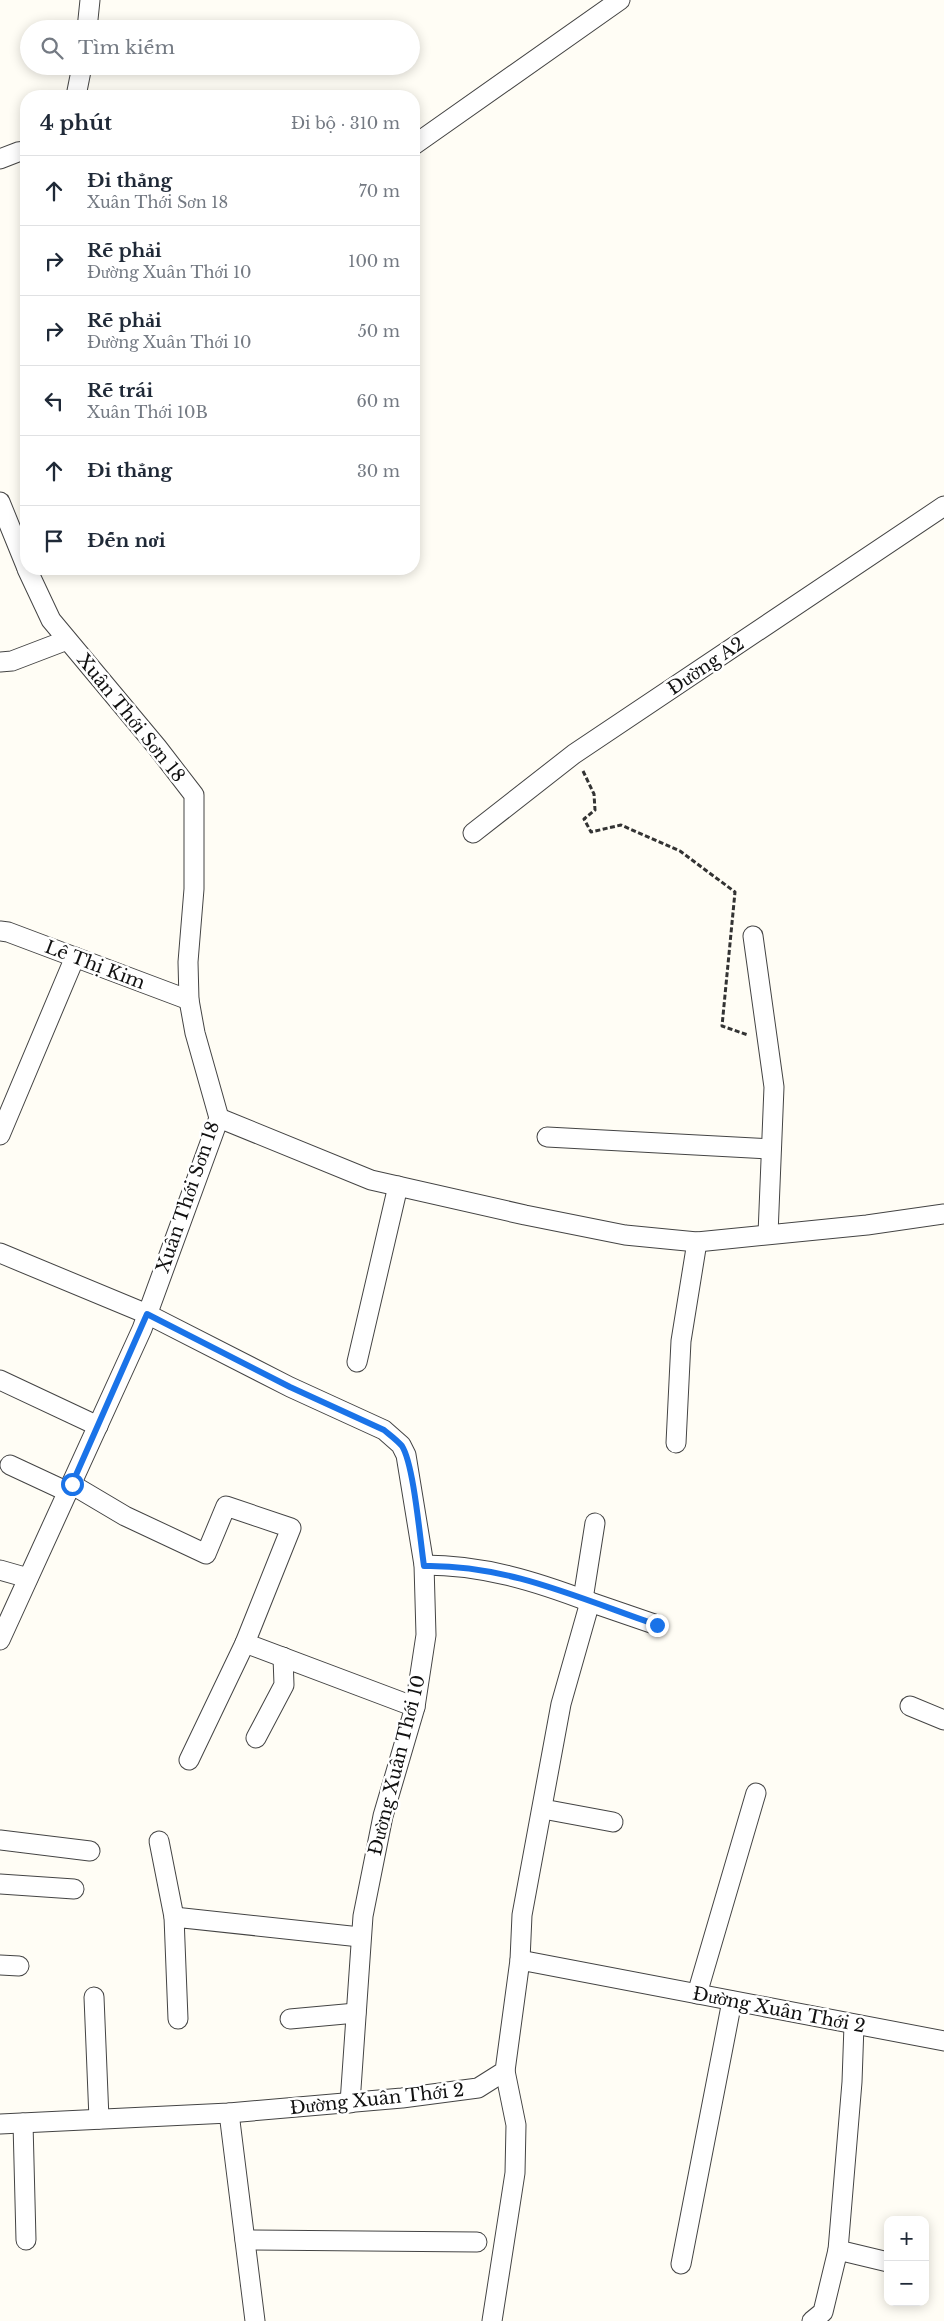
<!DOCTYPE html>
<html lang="vi">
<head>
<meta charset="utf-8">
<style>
	:root { --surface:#fff; --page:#f2f2f3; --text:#1f2937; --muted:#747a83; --line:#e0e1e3 }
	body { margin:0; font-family:"Libre Baskerville",serif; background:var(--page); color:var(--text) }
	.controls { position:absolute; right:15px; bottom:15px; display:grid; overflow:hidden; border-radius:10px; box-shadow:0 2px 12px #0003 }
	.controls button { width:45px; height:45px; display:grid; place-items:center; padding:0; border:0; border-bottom:1px solid var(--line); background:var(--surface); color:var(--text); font:25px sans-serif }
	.stop { position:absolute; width:15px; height:15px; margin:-11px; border:4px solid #1a73e8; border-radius:50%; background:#fff }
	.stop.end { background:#1a73e8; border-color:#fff; box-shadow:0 1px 5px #0008 }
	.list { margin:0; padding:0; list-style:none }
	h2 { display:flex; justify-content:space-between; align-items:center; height:65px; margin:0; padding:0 20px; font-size:21px }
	h2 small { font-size:16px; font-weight:400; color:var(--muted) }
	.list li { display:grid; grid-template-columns:32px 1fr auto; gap:15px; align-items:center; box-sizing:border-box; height:70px; padding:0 20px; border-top:1px solid var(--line) }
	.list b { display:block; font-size:19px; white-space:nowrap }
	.list p { margin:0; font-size:16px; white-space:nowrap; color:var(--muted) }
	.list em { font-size:16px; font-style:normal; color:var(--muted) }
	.icon { flex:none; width:28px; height:28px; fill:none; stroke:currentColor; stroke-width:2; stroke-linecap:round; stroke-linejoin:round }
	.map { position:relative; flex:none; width:944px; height:2321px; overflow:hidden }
	.search { position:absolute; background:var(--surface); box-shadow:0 2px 12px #0003; left:20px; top:20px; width:400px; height:55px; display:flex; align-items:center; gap:12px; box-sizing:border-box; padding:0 18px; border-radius:28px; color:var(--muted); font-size:19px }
	.panel { position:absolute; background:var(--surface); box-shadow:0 2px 12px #0003; left:20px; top:90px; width:400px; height:485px; border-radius:20px }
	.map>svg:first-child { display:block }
</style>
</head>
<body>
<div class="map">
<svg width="944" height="2321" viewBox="0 0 944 2321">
	<rect width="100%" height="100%" fill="#fffdf5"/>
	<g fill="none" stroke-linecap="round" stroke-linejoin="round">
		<defs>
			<g id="minor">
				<polyline points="87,29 90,0"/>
				<polyline points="76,96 82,66"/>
				<polyline points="414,145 620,0"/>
				<polyline points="0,159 18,152 26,151"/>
				<polyline points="0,502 26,566"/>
				<polyline points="0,662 12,661 67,640"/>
				<polyline points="473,833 574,754 944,506"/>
				<polyline points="0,931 8,932 189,1000"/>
				<polyline points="753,936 774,1087 768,1234"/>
				<polyline points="219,1118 371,1180 525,1215 625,1235 697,1242 867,1225 944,1214"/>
				<polyline points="0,1135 75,957"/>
				<polyline points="547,1137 771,1149"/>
				<polyline points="0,1253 147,1314 290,1387 384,1430 401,1445 406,1455 424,1565 426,1635 415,1707 383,1816 363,1916 350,2103"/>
				<polyline points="357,1362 398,1186"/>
				<polyline points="0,1380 98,1426"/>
				<polyline points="676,1443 681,1341 697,1242"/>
				<polyline points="10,1465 68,1492"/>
				<polyline points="71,1484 125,1516 206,1554 226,1506 291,1528 245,1643 415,1707"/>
				<path d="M424,1565c59,0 111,16 166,37"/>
				<polyline points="0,1570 28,1578"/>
				<polyline points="583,1599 595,1523"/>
				<polyline points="0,1640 142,1329 219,1118 195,1033 189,1000 188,962 194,889 194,795 157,747 51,620 27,569"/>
				<polyline points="910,1706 944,1720"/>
				<polyline points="256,1738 284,1685 283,1657"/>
				<polyline points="189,1760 245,1643"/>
				<polyline points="543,1809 613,1822"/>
				<polyline points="0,1840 90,1851"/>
				<polyline points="159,1841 174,1917"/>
				<polyline points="0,1884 74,1889"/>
				<polyline points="520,1960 522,1915 561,1704 590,1602 657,1625"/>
				<polyline points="0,1965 19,1966"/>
				<polyline points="697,1994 756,1793"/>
				<polyline points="94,1997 99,2119"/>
				<polyline points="178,2019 174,1917 360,1937"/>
				<polyline points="290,2019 356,2013"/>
				<polyline points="854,2025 852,2082 838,2250 888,2262"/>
				<polyline points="229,2113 255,2321"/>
				<polyline points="23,2123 26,2240"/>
				<polyline points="0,2124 229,2113 402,2098 478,2088 505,2071 520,1960 944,2041"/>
				<polyline points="245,2240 477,2242"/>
				<polyline points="681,2264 732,2001"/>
				<polyline points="492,2321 515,2173 516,2125 505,2071"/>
				<polyline points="812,2321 823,2312 838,2250"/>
			</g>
		</defs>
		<use href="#minor" stroke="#444" stroke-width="21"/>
		<polyline stroke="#333" stroke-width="3" stroke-dasharray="5 2.5" stroke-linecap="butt" points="583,771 594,794 595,810 584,819 591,832 621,825 680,851 735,892 722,1026 748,1035"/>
		<use href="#minor" stroke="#fff" stroke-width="19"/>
	</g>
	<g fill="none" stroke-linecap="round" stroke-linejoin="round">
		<path stroke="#1a73e8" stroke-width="6" d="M72,1484l75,-170 143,73 94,43c6,5 13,10 18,16 12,19 18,94 22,120 82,-2 157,33 233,59"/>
	</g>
	<g text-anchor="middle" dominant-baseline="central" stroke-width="5" stroke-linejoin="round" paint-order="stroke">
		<g font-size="18" fill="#111" stroke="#fff">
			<text transform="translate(706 666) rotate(-34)">Đường A2</text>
			<text transform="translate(131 718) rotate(51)">Xuân Thới Sơn 18</text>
			<text transform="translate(95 965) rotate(21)">Lê Thị Kim</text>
			<text transform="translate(188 1197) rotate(-71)">Xuân Thới Sơn 18</text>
			<text transform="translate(397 1765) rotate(-76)">Đường Xuân Thới 10</text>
			<text transform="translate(779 2010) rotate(11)">Đường Xuân Thới 2</text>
			<text transform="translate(377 2099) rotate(-6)">Đường Xuân Thới 2</text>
		</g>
	</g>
</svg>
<div class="controls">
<button>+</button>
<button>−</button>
</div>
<div class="stop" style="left:72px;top:1484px"></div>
<div class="stop end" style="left:657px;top:1625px"></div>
<div class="search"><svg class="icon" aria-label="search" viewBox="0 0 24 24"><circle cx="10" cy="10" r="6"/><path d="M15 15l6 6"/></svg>Tìm kiếm</div>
<section class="panel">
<h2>4 phút<small>Đi bộ · 310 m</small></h2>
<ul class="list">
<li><svg class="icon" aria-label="ahead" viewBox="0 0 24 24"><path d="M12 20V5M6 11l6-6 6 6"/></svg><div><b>Đi thẳng</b><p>Xuân Thới Sơn 18</p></div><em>70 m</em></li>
<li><svg class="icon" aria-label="right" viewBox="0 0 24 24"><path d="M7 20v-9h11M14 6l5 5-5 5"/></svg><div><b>Rẽ phải</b><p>Đường Xuân Thới 10</p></div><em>100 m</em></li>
<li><svg class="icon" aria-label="right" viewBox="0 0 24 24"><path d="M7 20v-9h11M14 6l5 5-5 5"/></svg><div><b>Rẽ phải</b><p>Đường Xuân Thới 10</p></div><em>50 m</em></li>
<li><svg class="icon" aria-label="left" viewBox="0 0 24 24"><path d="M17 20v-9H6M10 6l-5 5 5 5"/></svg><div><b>Rẽ trái</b><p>Xuân Thới 10B</p></div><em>60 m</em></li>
<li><svg class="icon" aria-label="ahead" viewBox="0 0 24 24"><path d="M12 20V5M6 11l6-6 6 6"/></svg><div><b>Đi thẳng</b></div><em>30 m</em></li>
<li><svg class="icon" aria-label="arrive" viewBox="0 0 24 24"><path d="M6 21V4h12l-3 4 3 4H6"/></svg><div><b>Đến nơi</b></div></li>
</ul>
</section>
</div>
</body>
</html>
